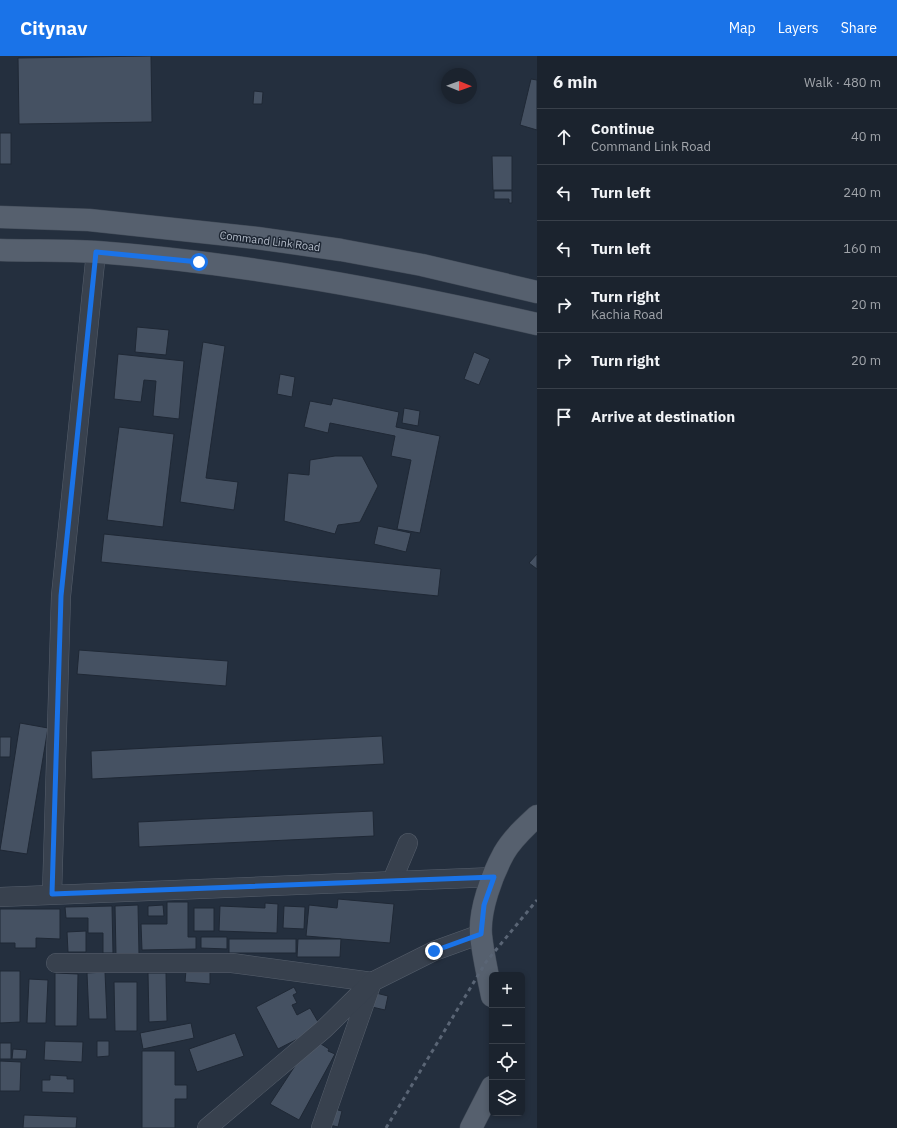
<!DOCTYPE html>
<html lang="en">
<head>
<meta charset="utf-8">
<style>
	:root { --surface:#1b232e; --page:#242b36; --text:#f1f3f6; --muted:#a0a4aa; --line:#39404a; --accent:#1a73e8 }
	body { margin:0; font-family:"IBM Plex Sans",sans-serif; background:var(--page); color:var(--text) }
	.controls { position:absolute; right:12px; bottom:12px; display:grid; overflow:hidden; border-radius:6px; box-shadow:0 2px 6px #0003 }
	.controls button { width:36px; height:36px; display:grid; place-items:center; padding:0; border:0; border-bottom:1px solid var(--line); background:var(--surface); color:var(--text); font:20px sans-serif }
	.compass { position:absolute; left:441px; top:12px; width:36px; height:36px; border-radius:50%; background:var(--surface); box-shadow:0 2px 6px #0003; rotate:91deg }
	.stop { position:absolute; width:12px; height:12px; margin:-9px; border:3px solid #1a73e8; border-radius:50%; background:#fff }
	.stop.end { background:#1a73e8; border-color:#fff; box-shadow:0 1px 4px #0008 }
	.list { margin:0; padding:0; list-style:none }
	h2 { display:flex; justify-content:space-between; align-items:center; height:52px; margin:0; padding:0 16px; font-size:17px }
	h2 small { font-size:13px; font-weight:400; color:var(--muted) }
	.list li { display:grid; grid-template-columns:26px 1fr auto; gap:12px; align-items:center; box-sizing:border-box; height:56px; padding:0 16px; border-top:1px solid var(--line) }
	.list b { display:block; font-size:15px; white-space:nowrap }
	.list p { margin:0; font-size:13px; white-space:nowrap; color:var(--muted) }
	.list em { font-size:13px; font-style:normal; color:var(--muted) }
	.icon { flex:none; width:22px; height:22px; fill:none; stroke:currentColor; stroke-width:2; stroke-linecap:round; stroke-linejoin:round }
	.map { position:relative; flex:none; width:537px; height:1072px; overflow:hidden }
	header { display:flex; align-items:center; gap:24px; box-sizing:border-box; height:56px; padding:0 20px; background:var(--accent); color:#fff }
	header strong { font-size:19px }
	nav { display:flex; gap:22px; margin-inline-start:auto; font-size:14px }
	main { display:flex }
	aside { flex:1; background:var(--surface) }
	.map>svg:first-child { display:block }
</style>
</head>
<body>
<header>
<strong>Citynav</strong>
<nav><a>Map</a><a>Layers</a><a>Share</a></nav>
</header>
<main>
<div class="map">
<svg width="537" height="1072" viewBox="0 0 537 1072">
	<rect width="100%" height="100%" fill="#242f3e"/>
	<g fill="#455162" stroke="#1f2835">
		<polygon points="151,0 152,66 19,68 18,2"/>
		<polygon points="531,23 537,24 537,74 520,69"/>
		<polygon points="254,35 263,36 262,48 253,48"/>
		<rect x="0" y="77" width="11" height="31"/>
		<polygon points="492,100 512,100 512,134 493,134"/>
		<polygon points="494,135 512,135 512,147 509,147 509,143 494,143"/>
		<polygon points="137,271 169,274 166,299 135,296"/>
		<polygon points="203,286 225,290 206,422 238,426 234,454 180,446"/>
		<polygon points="474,296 490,303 479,329 464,323"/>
		<polygon points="118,298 184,305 179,363 153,360 156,325 144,324 141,346 114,343"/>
		<polygon points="280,318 295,321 292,341 277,338"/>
		<polygon points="333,342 399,356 396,371 440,380 420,477 397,473 411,404 391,400 395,380 330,367 328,377 304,371 310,345 331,349"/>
		<polygon points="404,352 420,355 418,370 402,367"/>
		<polygon points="119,371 174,378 163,471 107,464"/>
		<polygon points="335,400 362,400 378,430 360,466 338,469 335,478 284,465 288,417 309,419 310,404"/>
		<polygon points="378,470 411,477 406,496 374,488"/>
		<polygon points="104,478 441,513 438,540 101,506"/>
		<polygon points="537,498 537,513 529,507"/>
		<polygon points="79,594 228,605 226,630 77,618"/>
		<polygon points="20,667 48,672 27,798 0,794"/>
		<polygon points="382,680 384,708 92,723 91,695"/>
		<polygon points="0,681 11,681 10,701 0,701"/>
		<polygon points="373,755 374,780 139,791 138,766"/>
		<polygon points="338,843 394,848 390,887 306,880 309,849 337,852"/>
		<polygon points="167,846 188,846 188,881 196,881 196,893 142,894 141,868 167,868"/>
		<polygon points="265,847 278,848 277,877 219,875 220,850 265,852"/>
		<polygon points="138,849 139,898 116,899 115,850"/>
		<polygon points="163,849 164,860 148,860 148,850"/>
		<polygon points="112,850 113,897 103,897 103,877 88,877 88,862 66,862 65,851"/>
		<polygon points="284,850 305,851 304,873 283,872"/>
		<rect x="194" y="852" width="20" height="23"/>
		<polygon points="0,853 60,853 60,883 36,882 36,892 15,892 15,887 0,887"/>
		<polygon points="86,875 86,896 68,896 67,876"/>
		<polygon points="201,881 227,881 227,893 201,892"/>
		<rect x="229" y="883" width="67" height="14"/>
		<polygon points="298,883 341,883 340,901 297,901"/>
		<polygon points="186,914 210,915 210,928 185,926"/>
		<polygon points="0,915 20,915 20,966 0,967"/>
		<polygon points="105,916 107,963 89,963 87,917"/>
		<polygon points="55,917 78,918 77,970 55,970"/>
		<polygon points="148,917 166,917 167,965 149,966"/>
		<polygon points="29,923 48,924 46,967 27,967"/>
		<polygon points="114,926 137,926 137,975 115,975"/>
		<polygon points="294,931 297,937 293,939 297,947 292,949 297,959 310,952 321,971 278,993 256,951"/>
		<polygon points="376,937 388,940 385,954 372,951"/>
		<polygon points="191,967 194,982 143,993 140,977"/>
		<polygon points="235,977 244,1000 197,1016 189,993"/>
		<polygon points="45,985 83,986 82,1006 44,1004"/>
		<polygon points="97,985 109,985 109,1000 97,1001"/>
		<polygon points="318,986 329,993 328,995 335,998 299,1064 270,1048 310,987"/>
		<rect x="0" y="987" width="11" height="16"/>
		<polygon points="13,993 27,994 26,1003 12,1003"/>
		<polygon points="142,995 175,995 175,1029 187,1029 187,1043 175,1043 175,1072 142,1072"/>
		<polygon points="0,1005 21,1006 20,1035 0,1035"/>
		<polygon points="50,1019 67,1020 67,1023 74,1023 74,1037 42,1036 42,1024 50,1024"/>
		<polygon points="330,1052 342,1055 338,1071 326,1068"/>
		<polygon points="24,1059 77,1061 76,1072 23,1072"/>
	</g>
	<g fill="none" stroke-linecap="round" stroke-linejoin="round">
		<defs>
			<g id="minor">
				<polyline points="392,825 408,787"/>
				<polyline points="52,838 61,540 96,196"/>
				<polyline points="0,841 494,821"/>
				<polyline points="56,907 232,907 372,926 321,1072"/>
				<polyline points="207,1072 324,973 372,926 434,895 481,878"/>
			</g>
			<g id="primary">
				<polyline points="0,161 89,164 257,182 341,194 422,209 537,236"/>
				<path d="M0,194c32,1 65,0 97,2 148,11 295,39 440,72"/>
				<path d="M492,940c-4,-20 -9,-41 -11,-61 -2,-25 11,-60 23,-82 8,-14 21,-26 33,-37"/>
				<polyline points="471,1072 492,1031"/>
			</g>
		</defs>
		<use href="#minor" stroke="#565f6c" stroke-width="20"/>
		<use href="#primary" stroke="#414a57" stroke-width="23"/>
		<use href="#minor" stroke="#38414e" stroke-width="19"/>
		<use href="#primary" stroke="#56606e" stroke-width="22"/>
		<polyline stroke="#5a6575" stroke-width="3" stroke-dasharray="4 4" stroke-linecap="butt" points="386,1072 486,906 537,844"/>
	</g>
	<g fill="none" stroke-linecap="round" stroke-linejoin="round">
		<polyline stroke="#1a73e8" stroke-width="5" points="199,206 96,196 61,540 52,838 494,821 484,849 481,878 434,895"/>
	</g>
	<g text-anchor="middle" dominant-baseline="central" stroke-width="3" stroke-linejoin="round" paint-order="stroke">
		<g font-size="11" fill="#b4bcc9" stroke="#1d2633">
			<text transform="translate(270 185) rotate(7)">Command Link Road</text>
		</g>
	</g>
</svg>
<div class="controls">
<button>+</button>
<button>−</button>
<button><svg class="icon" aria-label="locate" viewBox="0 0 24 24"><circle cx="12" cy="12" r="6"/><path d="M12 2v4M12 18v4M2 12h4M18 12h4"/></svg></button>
<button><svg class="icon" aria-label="layers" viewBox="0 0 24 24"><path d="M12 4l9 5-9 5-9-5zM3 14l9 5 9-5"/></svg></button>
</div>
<svg class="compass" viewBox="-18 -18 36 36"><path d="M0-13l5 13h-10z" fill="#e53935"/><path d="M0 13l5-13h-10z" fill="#a0a4aa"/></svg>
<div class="stop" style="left:199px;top:206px"></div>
<div class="stop end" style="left:434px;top:895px"></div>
</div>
<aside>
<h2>6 min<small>Walk · 480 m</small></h2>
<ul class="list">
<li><svg class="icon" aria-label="ahead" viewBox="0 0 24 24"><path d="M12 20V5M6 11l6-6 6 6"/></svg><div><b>Continue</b><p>Command Link Road</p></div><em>40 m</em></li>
<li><svg class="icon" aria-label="left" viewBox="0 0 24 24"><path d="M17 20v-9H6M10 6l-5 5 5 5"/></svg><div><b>Turn left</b></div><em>240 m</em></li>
<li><svg class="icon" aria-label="left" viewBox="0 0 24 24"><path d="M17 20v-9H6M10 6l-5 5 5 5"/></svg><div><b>Turn left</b></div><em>160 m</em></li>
<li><svg class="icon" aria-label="right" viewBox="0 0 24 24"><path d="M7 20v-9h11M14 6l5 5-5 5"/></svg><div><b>Turn right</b><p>Kachia Road</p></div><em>20 m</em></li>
<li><svg class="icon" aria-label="right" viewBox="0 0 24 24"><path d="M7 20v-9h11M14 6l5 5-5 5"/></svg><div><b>Turn right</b></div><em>20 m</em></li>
<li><svg class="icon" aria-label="arrive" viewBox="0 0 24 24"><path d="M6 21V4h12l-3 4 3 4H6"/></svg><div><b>Arrive at destination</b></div></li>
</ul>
</aside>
</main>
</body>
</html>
